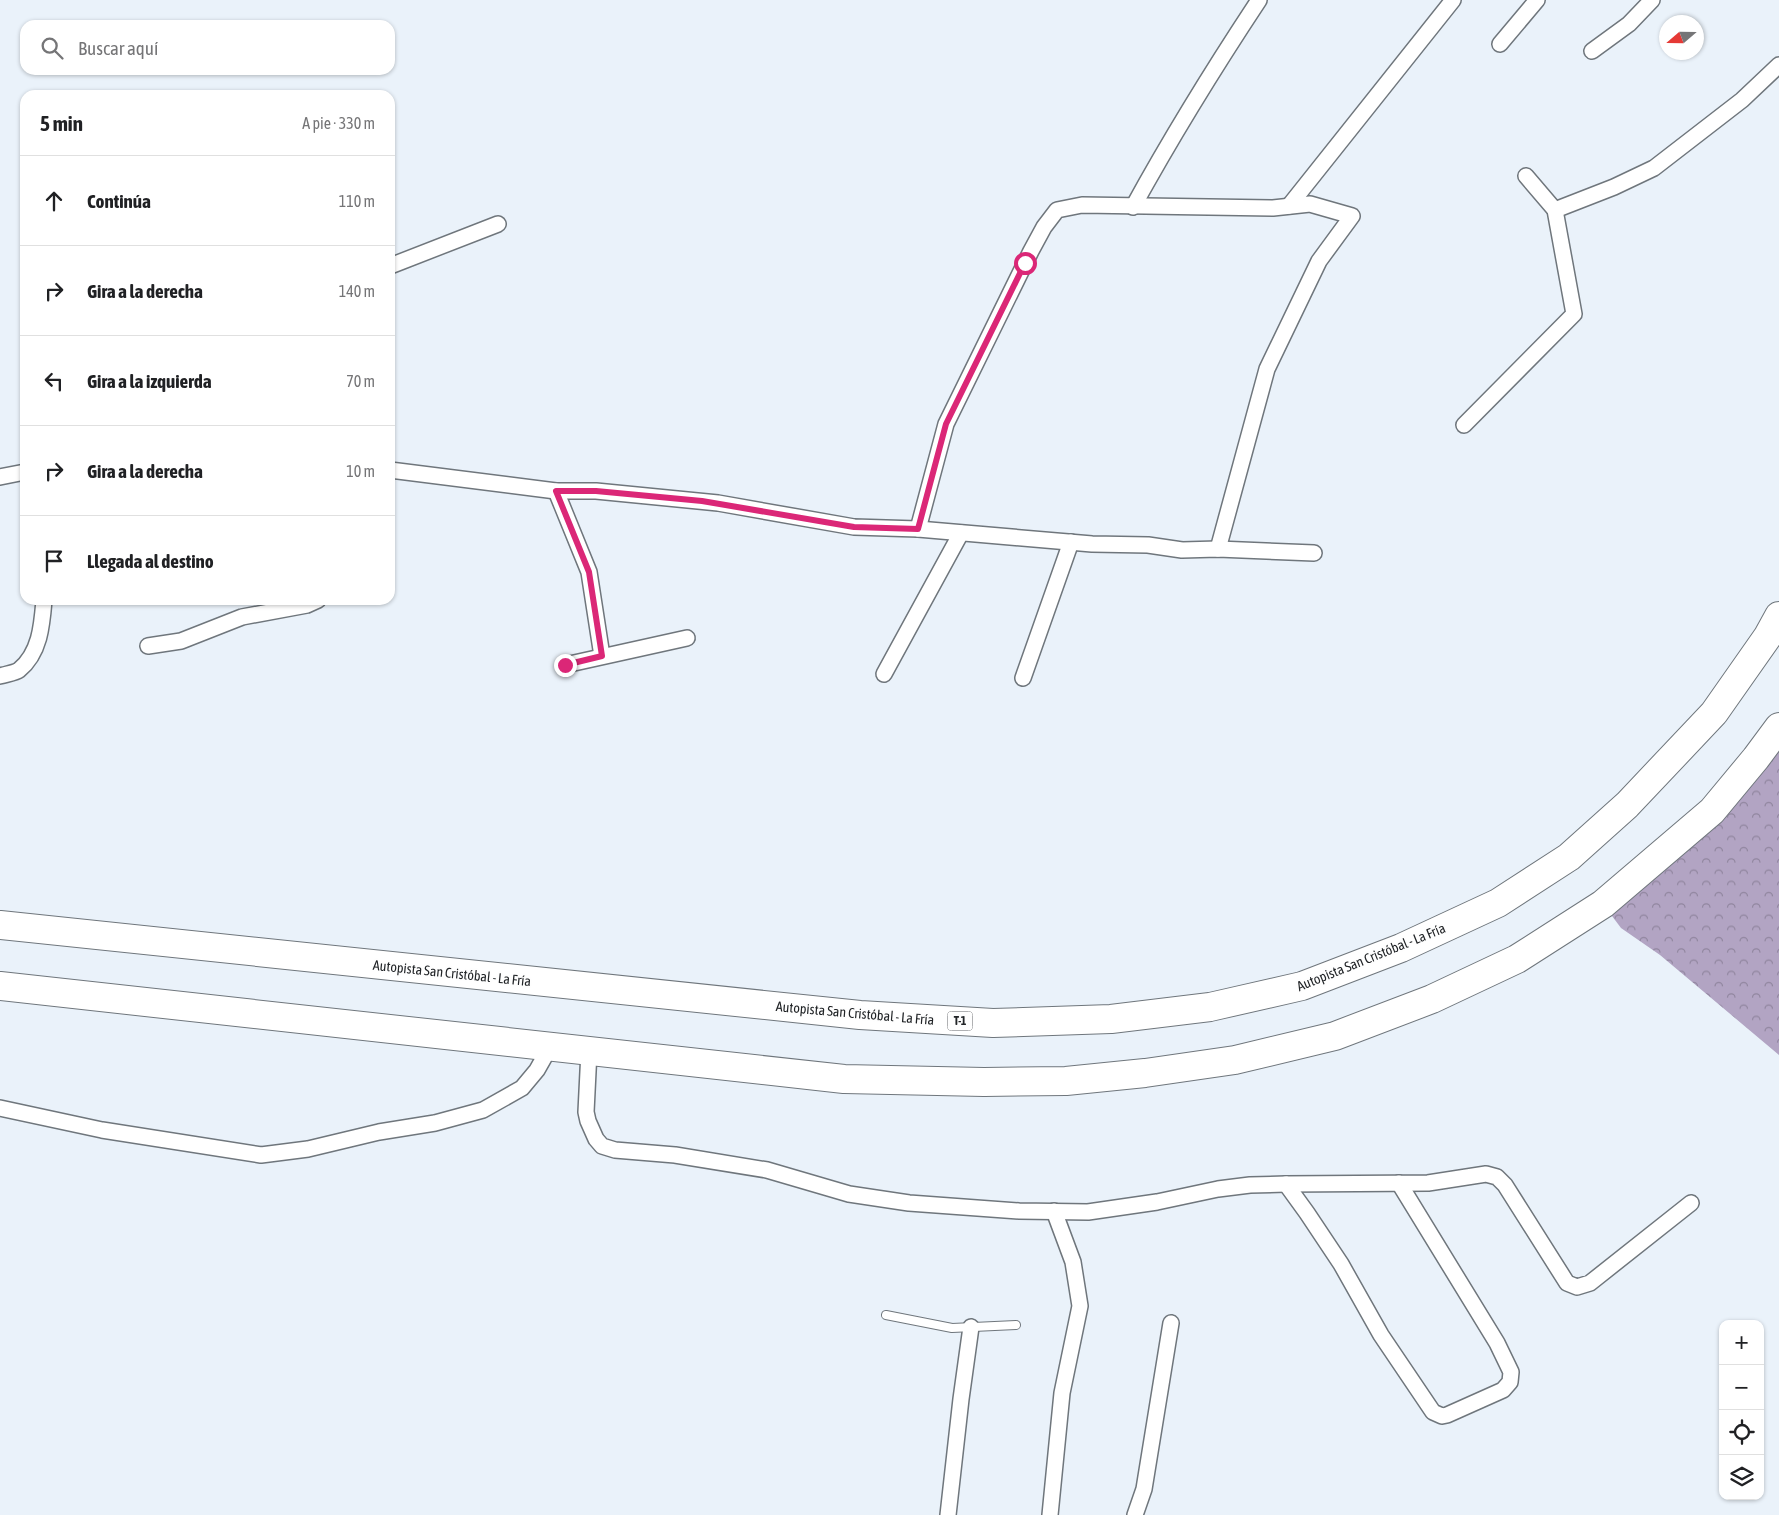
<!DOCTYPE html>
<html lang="es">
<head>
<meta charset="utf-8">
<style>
	:root { --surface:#fff; --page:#f2f2f2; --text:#202124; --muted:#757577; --line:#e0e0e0 }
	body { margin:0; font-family:"Asap Condensed",sans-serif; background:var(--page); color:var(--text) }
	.controls { position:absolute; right:15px; bottom:15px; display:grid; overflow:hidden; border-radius:10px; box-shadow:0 1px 4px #0004 }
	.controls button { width:45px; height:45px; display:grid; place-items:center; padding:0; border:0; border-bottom:1px solid var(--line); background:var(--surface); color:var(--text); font:25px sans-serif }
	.compass { position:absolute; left:1659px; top:15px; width:45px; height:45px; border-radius:50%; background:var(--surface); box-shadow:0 1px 4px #0004; rotate:250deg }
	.stop { position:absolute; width:15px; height:15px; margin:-11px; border:4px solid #db2777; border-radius:50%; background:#fff }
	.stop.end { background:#db2777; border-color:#fff; box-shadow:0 1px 5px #0008 }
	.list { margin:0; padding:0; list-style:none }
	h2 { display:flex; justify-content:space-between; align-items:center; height:65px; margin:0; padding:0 20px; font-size:21px }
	h2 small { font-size:16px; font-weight:400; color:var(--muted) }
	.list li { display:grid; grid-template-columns:32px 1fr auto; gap:15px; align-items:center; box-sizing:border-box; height:90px; padding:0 20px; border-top:1px solid var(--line) }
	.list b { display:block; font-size:19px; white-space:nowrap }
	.list em { font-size:16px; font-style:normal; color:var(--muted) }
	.icon { flex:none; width:28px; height:28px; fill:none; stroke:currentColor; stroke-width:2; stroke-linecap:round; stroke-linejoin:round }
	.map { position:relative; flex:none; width:1779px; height:1515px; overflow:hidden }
	.search { position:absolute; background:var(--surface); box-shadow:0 1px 4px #0004; left:20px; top:20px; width:375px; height:55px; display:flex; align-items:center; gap:12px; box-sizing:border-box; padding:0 18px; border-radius:15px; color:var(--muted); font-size:19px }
	.panel { position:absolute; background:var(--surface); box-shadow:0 1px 4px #0004; left:20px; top:90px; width:375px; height:515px; border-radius:15px }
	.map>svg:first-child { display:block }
</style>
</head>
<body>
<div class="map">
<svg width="1779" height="1515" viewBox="0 0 1779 1515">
	<defs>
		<pattern id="forest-crowns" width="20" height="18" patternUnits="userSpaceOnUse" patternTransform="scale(1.25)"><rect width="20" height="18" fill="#b2a4c3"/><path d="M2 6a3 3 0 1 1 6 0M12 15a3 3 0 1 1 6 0" fill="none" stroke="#90859e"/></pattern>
	</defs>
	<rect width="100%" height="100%" fill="#eaf2fa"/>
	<polygon fill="url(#forest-crowns)" points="1779,727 1779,1055 1660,955 1621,928 1603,904"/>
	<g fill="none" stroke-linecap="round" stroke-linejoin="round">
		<defs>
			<polyline id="service" points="886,1315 952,1328 1016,1325"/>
			<g id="minor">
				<polyline points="1500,44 1537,0"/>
				<polyline points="1592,51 1629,24 1652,0"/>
				<polyline points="1289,206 1453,0"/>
				<path d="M1133,207c39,-71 81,-139 126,-207"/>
				<polyline points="1555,210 1614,187 1654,168 1742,100 1779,65"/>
				<polyline points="390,266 498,224"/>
				<polyline points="1464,425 1574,314 1555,210 1526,176"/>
				<polyline points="390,470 556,491 596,491 718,503 854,527 918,529 1092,544 1148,545 1182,550 1218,549 1314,553"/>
				<polyline points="0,477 25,472"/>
				<polyline points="556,491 589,572 602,656"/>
				<polyline points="918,529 946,424 1031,251 1044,227 1057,210 1082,205 1273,208 1310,204 1352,216 1319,261 1267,369 1218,549"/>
				<polyline points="148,646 181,641 242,617 307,605 318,600"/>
				<polyline points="565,665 687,638"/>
				<polyline points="884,674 961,533"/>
				<path d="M0,676c6,-2 15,-3 19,-6 21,-17 23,-45 25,-70"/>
				<polyline points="1023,678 1071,542"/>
				<polyline points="589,1051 586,1112 588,1121 596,1139 602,1146 615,1150 675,1155 767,1170 849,1194 909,1203 1019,1211 1088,1212 1157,1202 1218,1189 1250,1185 1286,1184 1428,1183 1486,1174 1497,1177 1505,1185 1567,1283 1577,1287 1590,1283 1691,1203"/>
				<polyline points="0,1108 102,1130 261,1155 308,1149 379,1132 435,1123 483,1110 522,1088 537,1070 550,1047"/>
				<polyline points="1286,1184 1307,1213 1341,1264 1381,1335 1433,1412 1442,1416 1447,1415 1503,1390 1510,1382 1511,1372 1497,1343 1399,1183"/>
				<polyline points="948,1515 961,1399 971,1327"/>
				<polyline points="1050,1515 1062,1393 1080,1306 1073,1262 1054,1211"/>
				<polyline points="1135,1515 1144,1489 1171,1323"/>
			</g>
			<g id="motorway">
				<polyline points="0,925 860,1015 993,1023 1111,1019 1210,1007 1302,986 1401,948 1498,903 1569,857 1627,805 1714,713 1768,636 1779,616"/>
				<polyline points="0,986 844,1079 984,1082 1066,1081 1145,1073 1235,1060 1335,1036 1432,999 1517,959 1603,904 1712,811 1756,758 1779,727"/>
			</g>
		</defs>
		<use href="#service" stroke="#6f767c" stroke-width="10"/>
		<use href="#minor" stroke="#6f767c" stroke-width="18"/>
		<use href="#motorway" stroke="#6f767c" stroke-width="30"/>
		<use href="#service" stroke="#fff" stroke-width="8"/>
		<use href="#minor" stroke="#fff" stroke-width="15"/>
		<use href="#motorway" stroke="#fff" stroke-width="28"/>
	</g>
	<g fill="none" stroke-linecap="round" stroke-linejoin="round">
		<polyline stroke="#db2777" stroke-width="6" points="565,665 602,656 589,572 556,491 596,491 702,501 854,527 918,529 946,424 1025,263"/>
	</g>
	<g text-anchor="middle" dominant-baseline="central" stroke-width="4" stroke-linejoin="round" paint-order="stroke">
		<rect fill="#fefefe" stroke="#636568" stroke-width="1" x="947.5" y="1011.5" width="25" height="19" rx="4"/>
		<g font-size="12" font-weight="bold" fill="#212427">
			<text x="960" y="1021">T-1</text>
		</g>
		<g font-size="14" fill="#212427" stroke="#fefefe">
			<text transform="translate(1371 957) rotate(-22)">Autopista San Cristóbal - La Fría</text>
			<text transform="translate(452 973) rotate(6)">Autopista San Cristóbal - La Fría</text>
			<text transform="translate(855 1013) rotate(5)">Autopista San Cristóbal - La Fría</text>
		</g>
	</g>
</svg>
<div class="controls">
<button>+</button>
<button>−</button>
<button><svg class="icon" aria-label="locate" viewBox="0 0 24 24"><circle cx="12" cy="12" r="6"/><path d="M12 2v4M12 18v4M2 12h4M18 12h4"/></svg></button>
<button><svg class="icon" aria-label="layers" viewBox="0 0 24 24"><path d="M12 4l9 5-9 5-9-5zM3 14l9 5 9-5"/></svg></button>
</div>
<svg class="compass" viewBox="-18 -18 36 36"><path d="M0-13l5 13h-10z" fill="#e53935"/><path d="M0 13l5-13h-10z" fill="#757577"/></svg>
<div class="stop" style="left:1025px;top:263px"></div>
<div class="stop end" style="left:565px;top:665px"></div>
<div class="search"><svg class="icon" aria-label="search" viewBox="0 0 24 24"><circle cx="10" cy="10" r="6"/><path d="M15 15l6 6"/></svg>Buscar aquí</div>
<section class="panel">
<h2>5 min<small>A pie · 330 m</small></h2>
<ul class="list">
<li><svg class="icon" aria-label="ahead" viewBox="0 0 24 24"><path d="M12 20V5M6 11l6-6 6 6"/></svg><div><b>Continúa</b></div><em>110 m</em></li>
<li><svg class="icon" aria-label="right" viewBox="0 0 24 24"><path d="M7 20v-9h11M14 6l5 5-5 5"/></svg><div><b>Gira a la derecha</b></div><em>140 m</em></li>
<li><svg class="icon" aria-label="left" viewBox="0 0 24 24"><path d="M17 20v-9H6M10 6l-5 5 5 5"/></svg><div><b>Gira a la izquierda</b></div><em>70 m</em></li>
<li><svg class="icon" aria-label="right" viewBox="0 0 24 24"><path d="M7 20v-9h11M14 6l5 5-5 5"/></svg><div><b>Gira a la derecha</b></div><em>10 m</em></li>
<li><svg class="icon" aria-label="arrive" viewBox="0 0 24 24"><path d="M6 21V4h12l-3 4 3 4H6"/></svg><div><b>Llegada al destino</b></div></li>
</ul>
</section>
</div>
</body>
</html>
